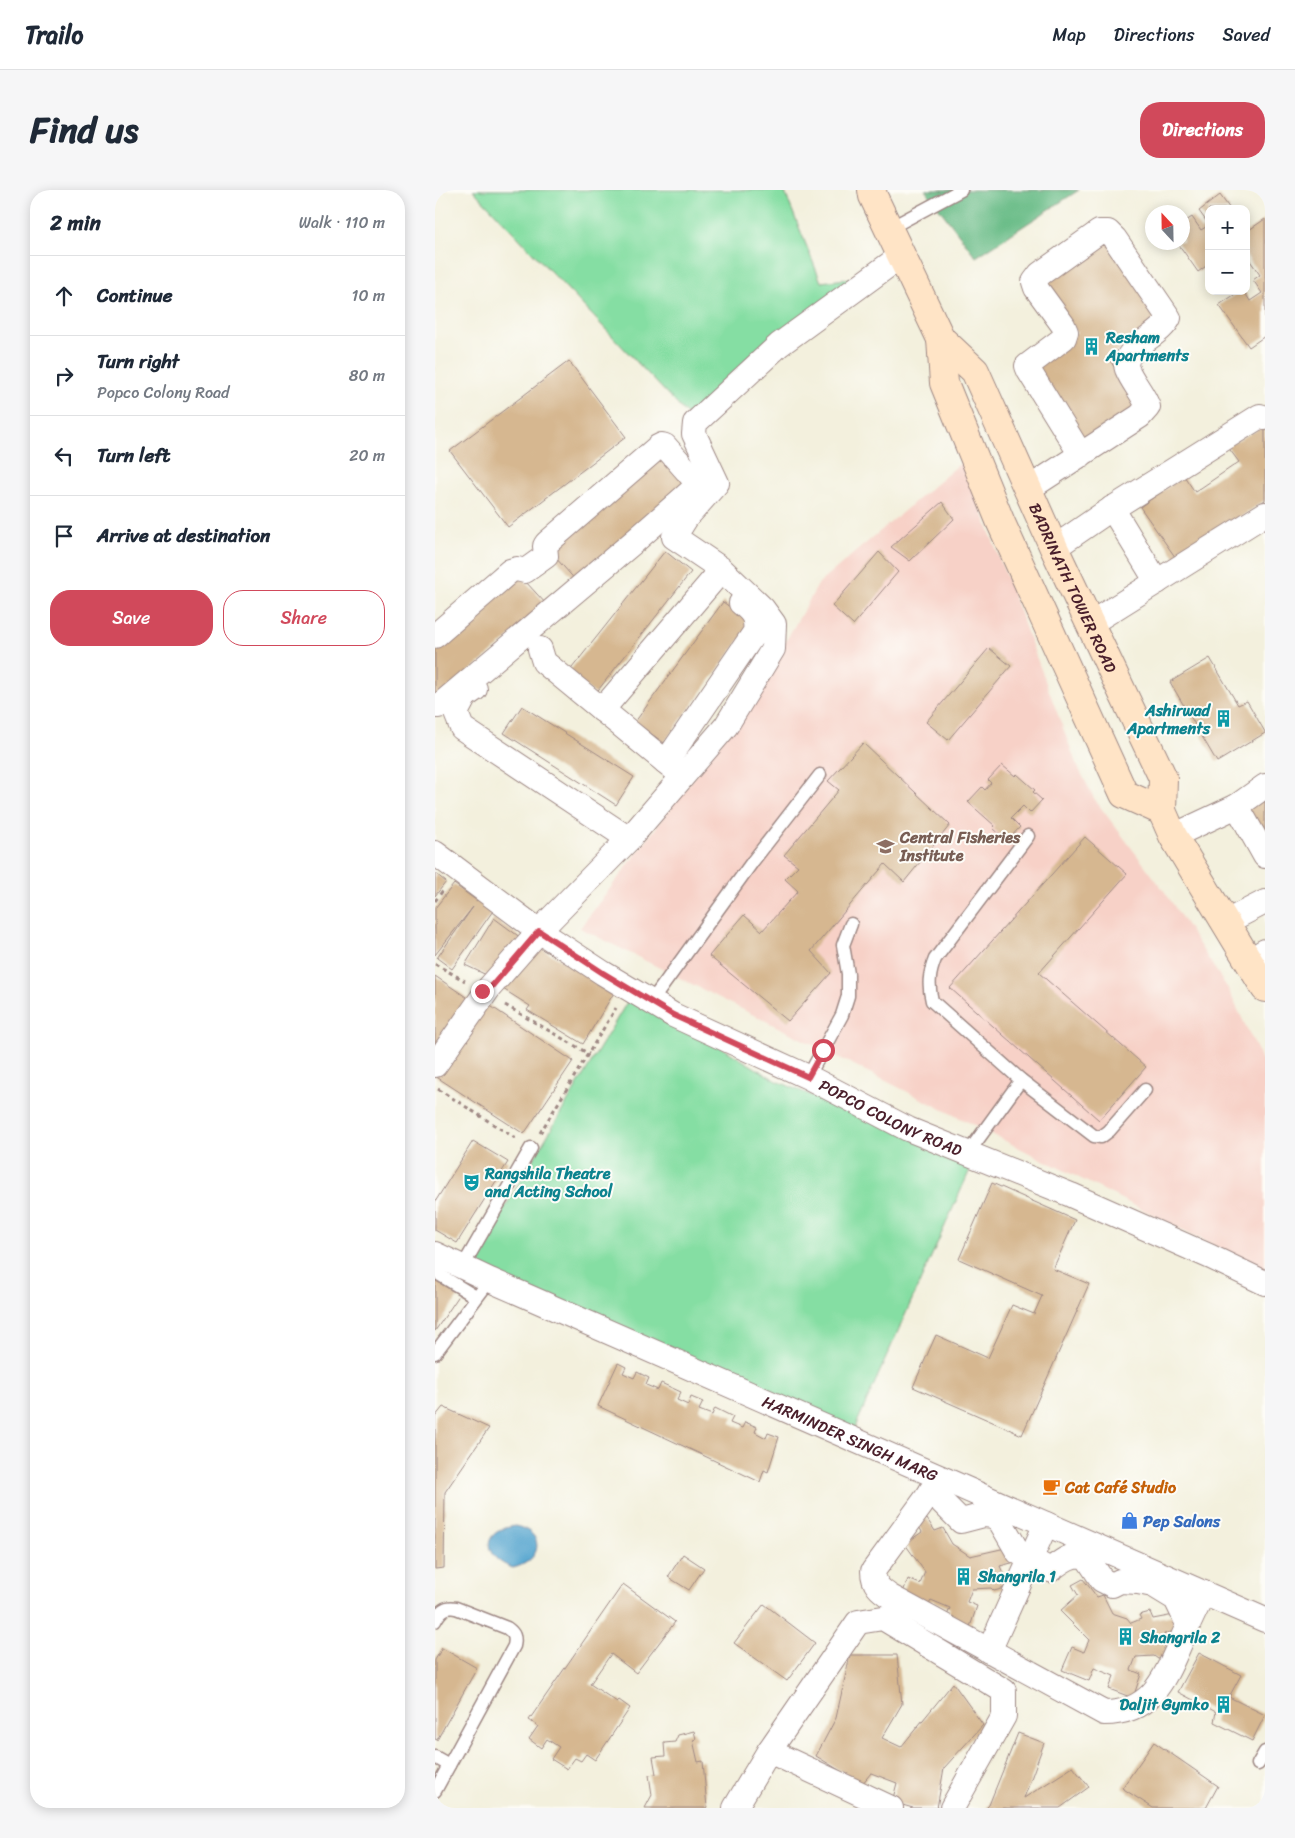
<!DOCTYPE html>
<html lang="en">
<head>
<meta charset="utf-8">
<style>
	:root { --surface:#fff; --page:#f6f6f7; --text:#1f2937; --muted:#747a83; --line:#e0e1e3; --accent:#d1495b }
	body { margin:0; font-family:Sriracha,sans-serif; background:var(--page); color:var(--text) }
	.controls { position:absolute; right:15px; top:15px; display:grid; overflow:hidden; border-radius:10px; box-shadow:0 2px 12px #0003 }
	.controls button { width:45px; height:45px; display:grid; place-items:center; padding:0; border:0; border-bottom:1px solid var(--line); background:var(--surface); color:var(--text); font:25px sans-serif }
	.compass { position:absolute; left:710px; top:15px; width:45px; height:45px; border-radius:50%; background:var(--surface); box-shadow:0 2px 12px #0003; rotate:338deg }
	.stop { position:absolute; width:15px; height:15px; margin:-11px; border:4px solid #d1495b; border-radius:50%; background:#fff }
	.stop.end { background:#d1495b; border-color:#fff; box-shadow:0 1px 5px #0008 }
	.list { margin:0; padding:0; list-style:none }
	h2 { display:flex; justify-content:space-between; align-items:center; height:65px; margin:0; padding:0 20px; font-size:21px }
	h2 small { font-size:16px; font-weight:400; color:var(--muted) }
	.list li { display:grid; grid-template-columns:32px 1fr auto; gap:15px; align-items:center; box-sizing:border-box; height:80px; padding:0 20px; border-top:1px solid var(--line) }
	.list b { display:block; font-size:19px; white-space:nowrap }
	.list p { margin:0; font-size:16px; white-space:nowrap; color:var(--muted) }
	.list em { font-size:16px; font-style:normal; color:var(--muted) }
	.actions { display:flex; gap:10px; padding:15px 20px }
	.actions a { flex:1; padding:11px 0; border:1px solid var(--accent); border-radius:20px; text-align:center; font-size:18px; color:var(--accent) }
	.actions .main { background:var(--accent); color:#fff }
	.icon { flex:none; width:28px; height:28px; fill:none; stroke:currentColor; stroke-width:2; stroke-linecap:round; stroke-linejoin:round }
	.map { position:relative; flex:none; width:830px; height:1618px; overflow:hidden; border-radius:20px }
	header { display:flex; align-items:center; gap:30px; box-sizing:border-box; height:70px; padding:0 25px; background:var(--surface); border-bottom:1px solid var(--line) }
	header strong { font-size:24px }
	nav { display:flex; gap:28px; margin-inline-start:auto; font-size:18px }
	.intro { display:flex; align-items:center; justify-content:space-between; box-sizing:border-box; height:120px; padding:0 30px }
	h1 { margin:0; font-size:35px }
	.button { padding:12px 22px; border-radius:20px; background:var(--accent); color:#fff; font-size:18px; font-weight:700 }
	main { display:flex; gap:30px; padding:0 30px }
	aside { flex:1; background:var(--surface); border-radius:20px; box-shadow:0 2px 12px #0003 }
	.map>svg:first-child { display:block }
</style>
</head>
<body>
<header>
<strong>Trailo</strong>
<nav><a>Map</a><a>Directions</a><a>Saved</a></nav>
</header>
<div class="intro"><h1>Find us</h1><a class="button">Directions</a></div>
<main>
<aside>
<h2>2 min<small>Walk · 110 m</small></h2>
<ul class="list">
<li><svg class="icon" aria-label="ahead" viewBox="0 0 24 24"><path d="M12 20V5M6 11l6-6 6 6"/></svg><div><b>Continue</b></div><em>10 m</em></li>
<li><svg class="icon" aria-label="right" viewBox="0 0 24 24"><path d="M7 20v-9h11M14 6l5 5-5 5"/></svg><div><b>Turn right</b><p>Popco Colony Road</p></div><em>80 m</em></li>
<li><svg class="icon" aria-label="left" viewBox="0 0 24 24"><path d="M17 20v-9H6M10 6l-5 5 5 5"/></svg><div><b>Turn left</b></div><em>20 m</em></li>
<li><svg class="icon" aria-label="arrive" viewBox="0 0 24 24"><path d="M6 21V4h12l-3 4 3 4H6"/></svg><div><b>Arrive at destination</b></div></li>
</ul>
<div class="actions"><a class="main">Save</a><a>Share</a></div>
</aside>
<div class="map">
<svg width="830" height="1618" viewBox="0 0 830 1618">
	<rect width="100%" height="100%" fill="#fdfcf7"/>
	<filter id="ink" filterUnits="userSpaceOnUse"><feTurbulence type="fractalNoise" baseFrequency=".02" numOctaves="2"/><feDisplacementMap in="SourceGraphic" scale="10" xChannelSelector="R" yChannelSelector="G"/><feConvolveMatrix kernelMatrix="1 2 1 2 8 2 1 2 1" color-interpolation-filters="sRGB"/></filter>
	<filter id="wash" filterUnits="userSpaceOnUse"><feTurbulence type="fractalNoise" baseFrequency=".0096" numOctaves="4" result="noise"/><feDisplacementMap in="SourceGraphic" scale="20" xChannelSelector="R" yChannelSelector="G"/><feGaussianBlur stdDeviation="1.12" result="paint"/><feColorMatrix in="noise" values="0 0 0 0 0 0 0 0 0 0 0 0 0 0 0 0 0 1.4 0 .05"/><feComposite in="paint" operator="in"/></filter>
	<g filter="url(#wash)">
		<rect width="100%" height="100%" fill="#f3f0dd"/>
		<polygon fill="#f7d1c7" points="528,271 641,573 660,610 730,702 793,799 830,876 830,1081 145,738 315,514 384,393"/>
		<g fill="#85dea3" stroke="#687e67">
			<polygon points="38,0 349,0 386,92 437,86 260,233"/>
			<polygon points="195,807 261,842 342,891 538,973 417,1244 36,1074"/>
		</g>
		<polygon fill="#6cbd89" stroke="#5b6e5a" points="490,0 644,0 541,67"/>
		<path fill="#55a5cf" stroke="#50627d" d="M80,1336c31,6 28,35 -2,42 -30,-10 -34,-37 2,-42z"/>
		<g id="blocks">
			<g fill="#d6b790">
				<polygon points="785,5 795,19 774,19 774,74 763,82 742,52 748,52 748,33 757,27 766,40 774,35 764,21"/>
				<polygon points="830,29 830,146 814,157 784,115 805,101 809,101 815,111 827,103 818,90 825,85 811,65 811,42"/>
				<polygon points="669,46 729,129 673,168 707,217 652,255 595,175 642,143 605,91"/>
				<polygon points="134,171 191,247 73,337 15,261"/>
				<polygon points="830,236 830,310 743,371 705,317 749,286 760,302 804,272 792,256"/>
				<polygon points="227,257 259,293 144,394 112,358"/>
				<polygon points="507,312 519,329 475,371 456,357"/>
				<polygon points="230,361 256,382 160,504 133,483"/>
				<polygon points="444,362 463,382 418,435 397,416"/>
				<polygon points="80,380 112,415 0,511 0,452"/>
				<polygon points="288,412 317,433 229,553 200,532"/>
				<polygon points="554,458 576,476 513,550 491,532"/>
				<polygon points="775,468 803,515 812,511 830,542 830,543 782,572 735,492"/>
				<polygon points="87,516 199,587 181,615 69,543"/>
				<polygon points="428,553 515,635 469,692 450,674 376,761 396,783 353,831 274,766 309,725 327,741 363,701 350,689 363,676 349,665 404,600 393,591"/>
				<polygon points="567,575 580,586 582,584 600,600 598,602 607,610 595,623 588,616 576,628 585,637 572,651 558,638 560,636 533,612 547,597 550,600 556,593 553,590"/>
				<polygon points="830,607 830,652 809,621"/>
				<polygon points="650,647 692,684 604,783 711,877 664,930 515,798"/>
				<polygon points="0,683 11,692 0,706"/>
				<polygon points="19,694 42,711 45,707 60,718 17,779 2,768 38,717 0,765 0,718"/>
				<polygon points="59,728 86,748 58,788 30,775"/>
				<polygon points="96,753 180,801 148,854 92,820 95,816 68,799"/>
				<polygon points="0,786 37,811 0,864"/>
				<polygon points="48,811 138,871 89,944 0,886"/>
				<polygon points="38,951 73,972 22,1053 0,1040 0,1012"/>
				<polygon points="557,993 640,1030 618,1079 654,1094 587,1245 478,1197 501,1145 553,1168 577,1115 599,1124 607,1106 524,1069"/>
				<polygon points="0,1087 25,1104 0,1141"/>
				<polygon points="183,1173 191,1177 188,1183 199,1188 202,1182 214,1188 211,1195 223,1200 226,1193 246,1202 242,1210 253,1215 256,1207 268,1212 264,1220 277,1225 280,1218 298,1227 295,1233 307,1238 310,1232 322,1237 320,1242 331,1248 333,1243 344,1247 333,1282 329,1280 325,1292 163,1216"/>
				<polygon points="8,1217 54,1238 10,1302 9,1378 0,1379 0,1227"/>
				<polygon points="492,1329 500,1341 508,1338 517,1354 535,1366 575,1357 580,1372 565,1376 574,1397 559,1401 556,1398 537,1399 532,1412 542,1416 534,1440 510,1431 515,1418 496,1410 491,1423 465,1410 473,1389 485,1394 490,1382 470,1354 487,1342 482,1333"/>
				<polygon points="248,1364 269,1378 254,1400 233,1387"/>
				<polygon points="648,1389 662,1407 668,1405 677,1423 692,1428 696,1433 706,1429 704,1425 715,1422 718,1429 739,1425 744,1440 729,1444 738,1466 723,1469 719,1466 701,1467 696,1480 706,1484 698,1508 674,1499 679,1486 659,1478 654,1491 627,1480 637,1457 649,1462 654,1450 625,1421 643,1405 637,1395"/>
				<polygon points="188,1394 240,1432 201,1483 176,1464 155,1494 182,1512 184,1510 195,1518 160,1570 151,1564 146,1571 140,1568 132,1579 116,1569 124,1557 112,1549 106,1558 94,1549 103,1536 94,1530"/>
				<polygon points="329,1414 380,1453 352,1491 299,1453"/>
				<polygon points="7,1458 42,1478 2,1550 0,1549 0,1470"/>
				<polygon points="764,1463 806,1485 794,1507 830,1525 817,1551 779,1532 781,1522 743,1502"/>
				<polygon points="415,1465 462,1465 467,1514 447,1548 466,1557 518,1493 548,1535 509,1578 502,1618 478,1618 457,1612 462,1593 436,1583 427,1594 381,1566 401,1528"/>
				<polygon points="259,1541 261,1549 258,1550 263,1572 268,1571 272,1618 210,1618 217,1605 214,1585 221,1584 218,1567 230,1566 229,1553 240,1552 243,1545"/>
				<polygon points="583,1543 609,1553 589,1608 638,1577 654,1597 625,1618 551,1618 554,1615"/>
				<polygon points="719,1552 783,1596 771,1618 718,1618 687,1598"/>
			</g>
		</g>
	</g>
	<g filter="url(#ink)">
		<use href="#blocks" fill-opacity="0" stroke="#9e8884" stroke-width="1"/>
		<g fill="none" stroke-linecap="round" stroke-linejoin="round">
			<defs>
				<g id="lane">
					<polyline points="453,39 526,0"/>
					<path d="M593,646l-93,123c-6,15 -7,26 -3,42l89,79 73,56 7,1 8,-6 36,-41"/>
					<polyline points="216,812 318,671 385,585"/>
					<polyline points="373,887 407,825 413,806 413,784 408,755 416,734"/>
					<polyline points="533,963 586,890"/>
					<polyline points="28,1076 96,958"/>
					<polyline points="0,1082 41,1107"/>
					<polyline points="0,1163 55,1090"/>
					<path d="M0,1431c5,-10 10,-15 21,-13l51,20c7,5 9,9 7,18l-79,145"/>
					<polyline points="0,1567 14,1575"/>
					<polyline points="823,1574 830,1562"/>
				</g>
				<g id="street">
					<path d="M593,299l112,-73 8,-9c-5,-14 -16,-25 -21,-38 -7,-20 34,-33 42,-51l-54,-79 -7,-7h-9l-59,42 -6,8 2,6 27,37 3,7 -2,6 -37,28 2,5 52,84"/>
					<polyline points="677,318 722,392"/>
					<polyline points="619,358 667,325 825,226 830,228"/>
					<polyline points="656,433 830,324"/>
					<polyline points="0,446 75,381 82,379 90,381 111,366 110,356 112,353 223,257 227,255 230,256 260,290 261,297 201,350 11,510 4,516 0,516"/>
					<polyline points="105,459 109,472 243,582"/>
					<polyline points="40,499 30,506 21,523 27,538 194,649"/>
					<polyline points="167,520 278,390"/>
					<path d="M231,572l89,-130c2,-15 -3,-20 -14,-29"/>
					<polyline points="802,616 830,666"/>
					<polyline points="738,646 802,616 830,596"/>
					<path id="s1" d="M0,663l104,78 64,42 70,42 135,62 100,52 163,66 140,62 54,26"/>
					<polyline points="791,732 830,712"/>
					<polyline points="814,771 830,761"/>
					<polyline points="0,875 54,798 104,741 194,649 291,536 338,459 339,434 328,419 285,378 239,347 251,328 282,293 259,244 260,233 344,155 466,66"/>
					<path id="s2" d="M0,1064l55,26 775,340"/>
					<path d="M506,1288l-68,93c0,13 7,19 18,26l213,116c49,0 61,-36 78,-74 7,-16 14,-31 22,-46"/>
					<path d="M496,1301l30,30 23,-6 10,1 6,5 18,31 32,18c12,-9 21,-17 36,-14l16,24 10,5 8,-4 18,1 15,3 23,14 12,25"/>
					<polyline points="554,1461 611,1334"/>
					<polyline points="334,1561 456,1618"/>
					<polyline points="300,1618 334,1561 423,1432 448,1428 569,1501 569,1526 517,1618"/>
				</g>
				<g id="secondary">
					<path id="s3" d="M437,0l1,6 68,143 34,32 79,177 109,230 -1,33 11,25 92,152"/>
					<polyline points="506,149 509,193 566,333 689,604 727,621"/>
				</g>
			</defs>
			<use href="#lane" stroke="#9e8884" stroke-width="15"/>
			<use href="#street" stroke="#9e8884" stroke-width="26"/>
			<use href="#secondary" stroke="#9e8884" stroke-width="30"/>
			<g stroke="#9e8884" stroke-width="3" stroke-dasharray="4 4" stroke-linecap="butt">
				<polyline points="0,711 9,699"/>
				<polyline points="0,774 30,791"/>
				<polyline points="70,815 154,864"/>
				<polyline points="3,899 80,948"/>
				<polyline points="105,943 181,818"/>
			</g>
			<use href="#lane" stroke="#fff" stroke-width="12"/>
			<use href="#street" stroke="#fff" stroke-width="24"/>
			<use href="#secondary" stroke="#ffe4c6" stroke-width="28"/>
		</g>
	</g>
	<g fill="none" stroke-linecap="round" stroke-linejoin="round" filter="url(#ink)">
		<polyline stroke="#d1495b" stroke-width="6" points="47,801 51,803 104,741 168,783 238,825 373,887 388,860"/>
	</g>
	<defs>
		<symbol id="building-bare" viewBox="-9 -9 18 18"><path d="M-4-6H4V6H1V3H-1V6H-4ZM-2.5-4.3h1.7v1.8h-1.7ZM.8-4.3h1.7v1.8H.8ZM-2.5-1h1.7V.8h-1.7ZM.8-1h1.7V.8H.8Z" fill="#0f9aa8" stroke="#fdfcf7" stroke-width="2.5" paint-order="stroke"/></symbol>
		<symbol id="university-bare" viewBox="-9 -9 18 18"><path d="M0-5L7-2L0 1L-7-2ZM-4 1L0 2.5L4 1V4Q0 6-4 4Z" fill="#8d6e63" stroke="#fdfcf7" stroke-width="2.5" paint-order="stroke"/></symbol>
		<symbol id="theatre-bare" viewBox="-9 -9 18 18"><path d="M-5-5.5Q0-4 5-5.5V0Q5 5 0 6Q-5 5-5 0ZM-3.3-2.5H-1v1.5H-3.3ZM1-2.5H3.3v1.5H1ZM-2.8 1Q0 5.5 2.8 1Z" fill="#0f9aa8" stroke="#fdfcf7" stroke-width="2.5" paint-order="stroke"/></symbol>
		<symbol id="cafe-bare" viewBox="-9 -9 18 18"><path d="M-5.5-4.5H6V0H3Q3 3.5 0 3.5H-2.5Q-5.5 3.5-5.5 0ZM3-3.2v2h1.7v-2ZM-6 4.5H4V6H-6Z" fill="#e8710a" stroke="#fdfcf7" stroke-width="2.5" paint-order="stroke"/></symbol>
		<symbol id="shop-bare" viewBox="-9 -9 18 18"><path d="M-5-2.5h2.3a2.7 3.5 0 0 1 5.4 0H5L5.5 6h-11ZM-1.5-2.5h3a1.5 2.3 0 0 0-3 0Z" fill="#3f7fe0" stroke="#fdfcf7" stroke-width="2.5" paint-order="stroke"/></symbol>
	</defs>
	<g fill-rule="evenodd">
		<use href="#building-bare" x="644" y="144" width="25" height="25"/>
		<use href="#building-bare" x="776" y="516" width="25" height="25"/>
		<use href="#university-bare" x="438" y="644" width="25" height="25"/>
		<use href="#theatre-bare" x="24" y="980" width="25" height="25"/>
		<use href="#cafe-bare" x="604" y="1284" width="25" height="25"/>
		<use href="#shop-bare" x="682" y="1318" width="25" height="25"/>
		<use href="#building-bare" x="516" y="1374" width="25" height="25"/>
		<use href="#building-bare" x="678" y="1434" width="25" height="25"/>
		<use href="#building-bare" x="776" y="1502" width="25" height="25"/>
	</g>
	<g text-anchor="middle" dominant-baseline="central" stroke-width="4" stroke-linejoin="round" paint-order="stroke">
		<g font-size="16" font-weight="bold" fill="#0d838f" stroke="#fdfcf7" text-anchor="start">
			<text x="671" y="147">Resham<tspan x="671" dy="18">Apartments</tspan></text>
			<text x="775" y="520" text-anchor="end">Ashirwad<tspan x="775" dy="18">Apartments</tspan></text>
			<text x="50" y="983">Rangshila Theatre<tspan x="50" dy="18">and Acting School</tspan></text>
			<text x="543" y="1386">Shangrila 1</text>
			<text x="705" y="1447">Shangrila 2</text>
			<text x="774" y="1514" text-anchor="end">Daljit Gymko</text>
		</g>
		<g font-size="16" fill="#4a1f2b" stroke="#fdfcf7">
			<text stroke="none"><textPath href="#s3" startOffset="449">BADRINATH TOWER ROAD</textPath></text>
			<text stroke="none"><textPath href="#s1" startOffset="529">POPCO COLONY ROAD</textPath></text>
			<text stroke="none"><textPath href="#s2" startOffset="454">HARMINDER SINGH MARG</textPath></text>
		</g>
		<g font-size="16" font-weight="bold" fill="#785e54" stroke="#fdfcf7" text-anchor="start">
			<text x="465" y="647">Central Fisheries<tspan x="465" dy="18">Institute</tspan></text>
		</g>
		<g font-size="16" font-weight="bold" fill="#c56008" stroke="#fdfcf7" text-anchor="start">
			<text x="630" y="1297">Cat Café Studio</text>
		</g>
		<g font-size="16" font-weight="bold" fill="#366cbe" stroke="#fdfcf7" text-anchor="start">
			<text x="708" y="1331">Pep Salons</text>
		</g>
	</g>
</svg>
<div class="controls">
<button>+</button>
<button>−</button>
</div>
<svg class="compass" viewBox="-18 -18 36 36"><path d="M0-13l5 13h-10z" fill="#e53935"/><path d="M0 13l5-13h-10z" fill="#747a83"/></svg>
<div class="stop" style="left:388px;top:860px"></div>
<div class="stop end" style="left:47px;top:801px"></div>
</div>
</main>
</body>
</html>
